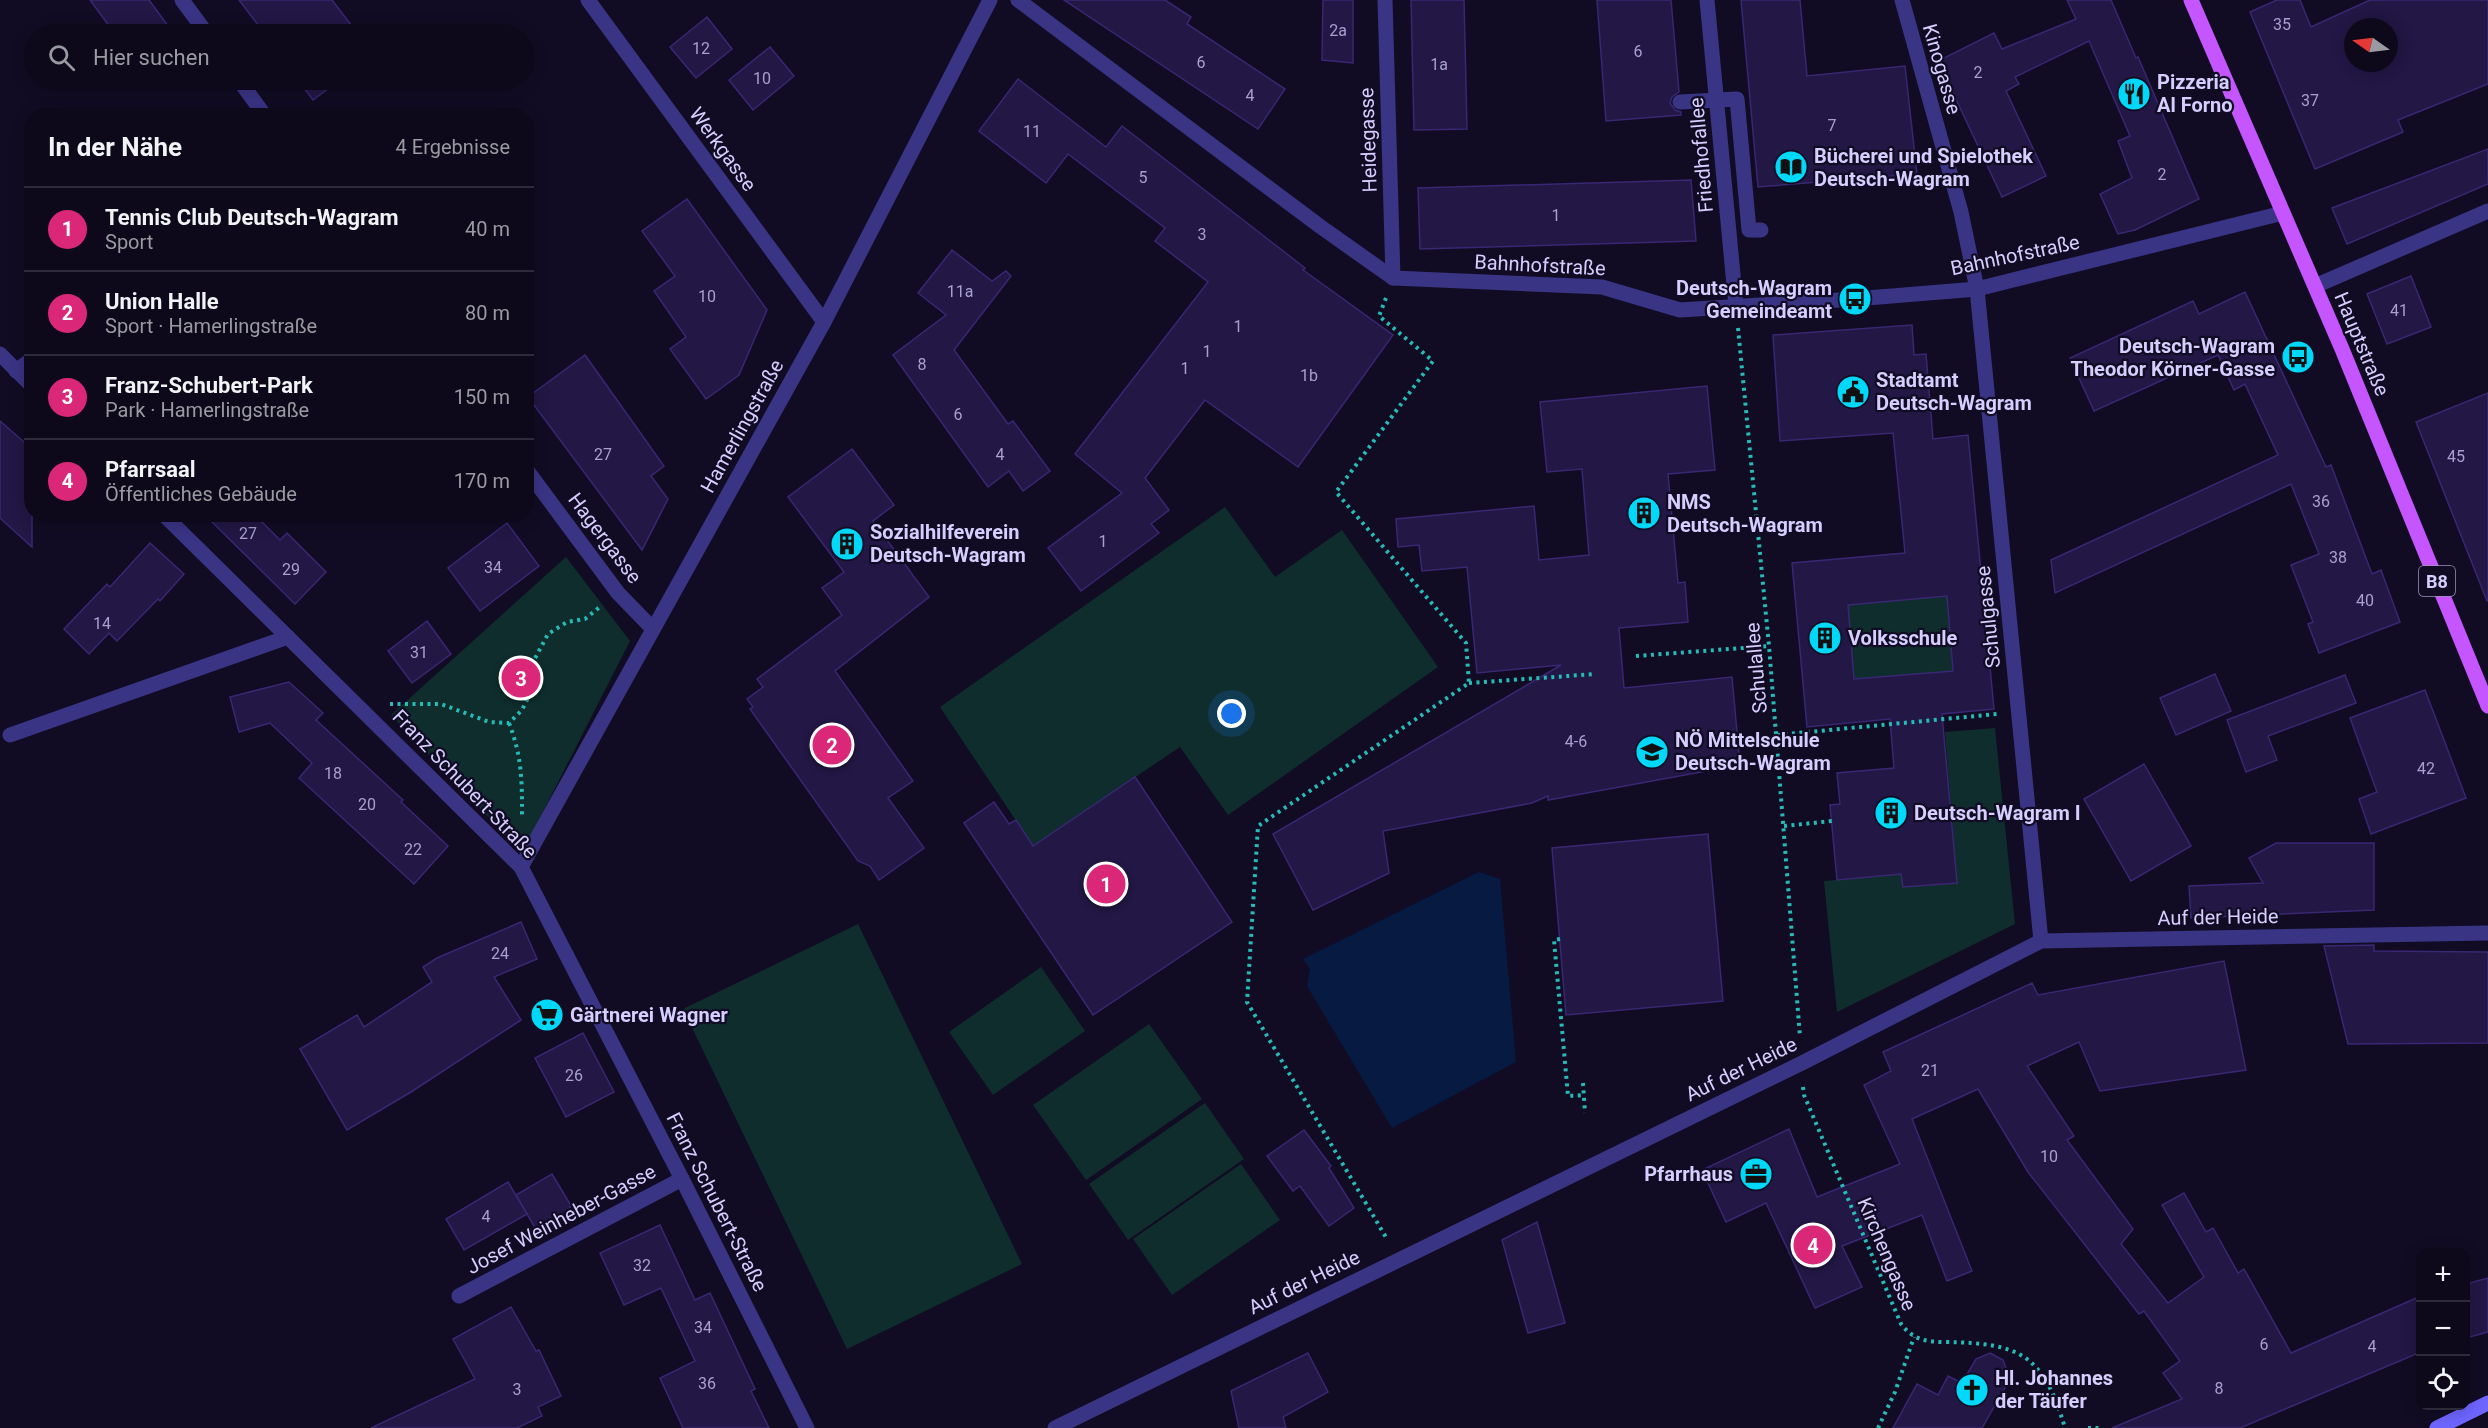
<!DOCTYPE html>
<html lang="de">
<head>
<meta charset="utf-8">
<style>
	:root { --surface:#0d091a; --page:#161223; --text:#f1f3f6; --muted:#9a9aa2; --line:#2d2a39; --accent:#db2777 }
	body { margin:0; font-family:Roboto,sans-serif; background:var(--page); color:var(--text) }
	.controls { position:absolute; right:18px; bottom:18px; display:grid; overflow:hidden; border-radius:12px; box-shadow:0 3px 15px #0003 }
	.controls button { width:54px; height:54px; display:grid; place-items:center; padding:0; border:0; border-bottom:2px solid var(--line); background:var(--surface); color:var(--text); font:30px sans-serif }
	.compass { position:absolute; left:2344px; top:18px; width:54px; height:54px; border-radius:50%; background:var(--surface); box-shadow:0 3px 15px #0003; rotate:284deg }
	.you { position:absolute; left:1232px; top:714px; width:21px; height:21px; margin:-15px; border:4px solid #fff; border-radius:50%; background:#1a73e8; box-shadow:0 0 0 9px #1a73e833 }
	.badge { display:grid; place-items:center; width:39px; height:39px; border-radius:50%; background:var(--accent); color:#fff; font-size:20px; font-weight:700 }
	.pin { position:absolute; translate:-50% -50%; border:3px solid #fff; box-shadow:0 2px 6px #0006 }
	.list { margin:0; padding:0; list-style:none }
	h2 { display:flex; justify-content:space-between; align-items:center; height:78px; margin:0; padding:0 24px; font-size:26px }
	h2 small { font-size:20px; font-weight:400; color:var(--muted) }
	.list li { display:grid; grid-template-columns:39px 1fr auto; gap:18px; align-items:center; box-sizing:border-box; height:84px; padding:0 24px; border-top:2px solid var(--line) }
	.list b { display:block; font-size:22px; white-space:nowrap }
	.list p { margin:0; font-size:20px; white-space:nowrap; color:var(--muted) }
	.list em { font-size:20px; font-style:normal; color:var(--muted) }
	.icon { flex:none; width:33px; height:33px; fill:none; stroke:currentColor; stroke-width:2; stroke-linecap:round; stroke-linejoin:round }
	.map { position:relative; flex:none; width:2488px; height:1428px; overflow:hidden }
	.search { position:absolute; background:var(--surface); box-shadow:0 3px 15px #0003; left:24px; top:24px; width:510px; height:66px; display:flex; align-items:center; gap:15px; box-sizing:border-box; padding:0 21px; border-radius:33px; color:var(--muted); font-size:22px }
	.panel { position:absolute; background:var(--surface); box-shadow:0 3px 15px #0003; left:24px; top:108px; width:510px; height:414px; border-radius:24px }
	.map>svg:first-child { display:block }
</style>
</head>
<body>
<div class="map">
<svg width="2488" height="1428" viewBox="0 0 2488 1428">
	<rect width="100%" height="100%" fill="#110c23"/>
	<g fill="#0f2d2d">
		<polygon points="1225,507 1275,577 1342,530 1438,667 1228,815 1180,747 1033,846 940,707"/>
		<polygon points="566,557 630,641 522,853 391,715"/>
		<polygon points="1947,596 1953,671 1854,679 1848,605"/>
		<polygon points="1995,728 2015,924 1837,1012 1824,881 1901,874 1903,887 1957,883 1945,732"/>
		<polygon points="858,924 1022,1264 847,1349 683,1009"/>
		<polygon points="1041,967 1085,1031 993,1095 949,1032"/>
		<polygon points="1149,1024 1202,1099 1086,1180 1033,1105"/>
		<polygon points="1205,1103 1244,1159 1128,1240 1089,1184"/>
		<polygon points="1241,1164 1280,1220 1172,1295 1133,1239"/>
	</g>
	<polygon fill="#061a42" points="1479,872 1500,879 1516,1062 1392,1128 1307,986 1310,969 1303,959"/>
	<g fill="#221745" stroke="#392773" stroke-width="1.5" fill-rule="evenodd">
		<polygon points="90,0 149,0 174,34 115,34"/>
		<polygon points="239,0 332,0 358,34 265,34"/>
		<polygon points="1064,0 1165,0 1191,17 1187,24 1285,89 1258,129"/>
		<polygon points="1323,0 1353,0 1353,63 1322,60"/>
		<polygon points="1411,0 1464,0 1467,129 1414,130"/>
		<polygon points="1597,0 1671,0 1679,92 1672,97 1670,103 1675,110 1681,112 1681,115 1606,121"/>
		<polygon points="1741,0 1800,0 1807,76 1905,66 1917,174 1758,187"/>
		<polygon points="2067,0 2111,0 2136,58 2138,57 2199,199 2135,230 2118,234 2100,194 2132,178 2118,141 2130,136 2089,41 2015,77 2019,84 2006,91 2046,176 2002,197 1938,61 1994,33 2002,49 2076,19"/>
		<path d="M2277,0h23l11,27 59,-27h118v84l-90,36 5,12 -88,37 -65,-157zM2353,27h36v36h-36z"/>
		<polygon points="707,17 732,49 696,78 670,47"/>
		<polygon points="770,47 794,76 753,110 729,80"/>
		<polygon points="1018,79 1106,147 1122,126 1305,268 1303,270 1393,335 1298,467 1205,400 1145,478 1169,510 1151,524 1159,533 1081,591 1048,548 1122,493 1075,454 1208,282 1155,241 1165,228 1068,154 1046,183 979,131"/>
		<polygon points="298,80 340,80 313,100"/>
		<polygon points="2488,149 2488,184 2347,244 2332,208"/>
		<polygon points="1691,180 1696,241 1420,249 1418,188"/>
		<polygon points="687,199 767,310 739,375 706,399 670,349 686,337 654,291 675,276 642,231"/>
		<polygon points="952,250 992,281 1006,271 1011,276 954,350 1008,424 1013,421 1050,471 1023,491 1009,471 988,487 893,355 946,315 918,293"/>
		<polygon points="2411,276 2431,327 2387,344 2367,294"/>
		<polygon points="2245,292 2326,467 2331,465 2372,574 2381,570 2400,622 2319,653 2308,624 2313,622 2291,565 2319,554 2291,484 2055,593 2051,560 2278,455 2245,384 2234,390 2218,355 2094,411 2070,358 2193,301 2199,314"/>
		<path d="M1912,325l2,30 12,-1 7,85 35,-4 26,274 -52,5 15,169 -54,4 -2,-13 -64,6 -7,-75 10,-1 -3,-31 57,-5 -4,-49 -83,8 -15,-164 113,-10 -12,-120 -113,8 -7,-106zM1947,596l6,75 -99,8 -6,-74z"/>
		<polygon points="585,355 664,466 651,476 668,499 642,550 528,397"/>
		<polygon points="1707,386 1715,470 1668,474 1678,583 1685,582 1688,622 1619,628 1624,688 1732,677 1740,765 1548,800 1548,796 1532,803 1383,831 1389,873 1313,910 1273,834 1561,665 1477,673 1467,567 1422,571 1419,545 1398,547 1396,519 1534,506 1539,560 1589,555 1582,469 1547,472 1540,402"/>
		<polygon points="2488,393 2488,600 2487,601 2416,422"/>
		<polygon points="0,421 32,449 32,547 0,518"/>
		<polygon points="852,449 894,505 873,521 929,597 835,671 913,781 888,798 924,848 879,880 870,866 858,861 750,709 753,707 747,699 763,687 757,679 842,615 822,588 844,572 788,497"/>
		<polygon points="204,514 254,514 280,540 287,533 326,572 295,604"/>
		<polygon points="507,523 539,566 480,611 448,568"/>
		<polygon points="150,543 184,574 160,601 158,599 117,641 109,633 89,654 64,629 107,584 110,587"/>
		<polygon points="427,621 451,654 412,683 388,651"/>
		<polygon points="2215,674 2231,711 2176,735 2160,698"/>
		<polygon points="2345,675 2356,703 2268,736 2277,760 2246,772 2227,720"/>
		<polygon points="289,682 323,713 316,720 403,800 401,802 448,846 414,884 299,778 312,763 270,723 239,732 230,697"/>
		<polygon points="2425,690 2466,798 2371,834 2359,799 2377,792 2350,718"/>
		<polygon points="2144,764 2191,846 2131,881 2084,799"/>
		<polygon points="1135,777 1232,922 1093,1015 964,823 994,802 1009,824 1016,820 1033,846"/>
		<polygon points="1708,834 1723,1001 1566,1015 1552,848"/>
		<polygon points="2276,843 2374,843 2374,910 2191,918 2189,886 2263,883 2249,858"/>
		<polygon points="521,922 537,959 494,977 521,1020 411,1092 347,1130 300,1049 357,1015 364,1027 432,982 423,967 437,958"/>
		<polygon points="2374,945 2374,951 2488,952 2488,1043 2348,1044 2324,946"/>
		<polygon points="2224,961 2246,1070 2100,1091 2079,1042 2027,1066 2074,1136 2067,1140 2133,1229 2121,1244 2168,1303 2204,1277 2162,1205 2184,1193 2206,1232 2213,1228 2238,1273 2244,1269 2291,1353 2421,1296 2421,1352 2240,1428 2112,1428 2182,1399 2163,1373 2180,1361 2144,1311 2139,1314 2028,1172 1978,1089 1912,1119 1972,1271 1947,1281 1922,1215 1842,1246 1862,1287 1815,1308 1766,1203 1726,1222 1702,1170 1789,1129 1817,1197 1900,1164 1864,1085 1891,1071 1883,1052 2032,983 2038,995"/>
		<polygon points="583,1033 614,1092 566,1117 535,1058"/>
		<polygon points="1304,1130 1331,1166 1329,1168 1354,1208 1329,1226 1300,1186 1293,1191 1267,1156"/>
		<polygon points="552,1174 570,1204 570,1214 538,1233 516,1195"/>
		<polygon points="508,1182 527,1214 464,1250 446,1219"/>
		<polygon points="1537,1222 1565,1323 1528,1333 1502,1240"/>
		<polygon points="660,1225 695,1300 710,1293 755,1389 751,1391 769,1428 683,1428 660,1378 695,1361 661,1288 624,1305 600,1253"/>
		<polygon points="2488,1278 2488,1332 2466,1338 2466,1284"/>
		<polygon points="511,1307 536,1351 539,1350 561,1396 538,1407 542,1416 517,1428 371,1428 475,1379 453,1339"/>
		<polygon points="1308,1353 1328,1392 1283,1417 1286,1428 1239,1428 1231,1391"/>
		<polygon points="1990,1353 2003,1360 2010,1379 1982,1428 1893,1428 1917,1384 1938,1395 1948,1376 1962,1383 1976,1359"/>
	</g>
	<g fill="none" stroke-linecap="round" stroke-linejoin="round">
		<g stroke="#26bbb7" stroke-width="4" stroke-dasharray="3 4.5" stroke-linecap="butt">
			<polyline points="1386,298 1379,316 1433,361 1336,492 1466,643 1469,683 1258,826 1247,1002 1387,1239"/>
			<polyline points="1738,328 1769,646 1800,1037"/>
			<polyline points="1636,656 1769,646"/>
			<polyline points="1469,683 1596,674"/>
			<polyline points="390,704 441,704 489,722 509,723 522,710 527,700 532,664 548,634 567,622 585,619 601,606"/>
			<path d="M509,723c13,34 13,57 13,93"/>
			<polyline points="1777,735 1997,714"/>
			<polyline points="1784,826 1832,821"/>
			<polyline points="1560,939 1554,940 1568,1096 1584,1095"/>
			<polyline points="1583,1083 1585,1113"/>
			<path d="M1803,1087l1,8 97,229c12,16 26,18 44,18 75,1 98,12 120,86"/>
			<polyline points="1878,1428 1895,1392 1914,1337"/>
			<polyline points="2088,1428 2100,1428"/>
		</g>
		<g stroke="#3a3485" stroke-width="15">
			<polyline points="1680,102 1737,99 1749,230 1761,230"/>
			<polyline points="10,735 288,637"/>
		</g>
		<g stroke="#3a3485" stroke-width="15">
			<polyline points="182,0 207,34"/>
			<polyline points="588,0 824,322"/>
			<polyline points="1018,0 1321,227 1393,278 1602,287 1680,310 1855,299 1977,289 2283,213"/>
			<polyline points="1385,0 1393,278"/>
			<polyline points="1707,0 1736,306"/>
			<polyline points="1902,0 1961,212 1977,289 2041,941"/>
			<polyline points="239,80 265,116"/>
			<polyline points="2315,286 2488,211"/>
			<polyline points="0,354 32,386"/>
			<polyline points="16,371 32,359"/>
			<polyline points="526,469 618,593 653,629"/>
			<polyline points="163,514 521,867 682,1179 807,1428"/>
			<polyline points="521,867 824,322 990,0"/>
			<polyline points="459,1296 682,1179"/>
			<polyline points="1055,1428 1802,1063 2041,941 2488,933"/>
		</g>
		<polyline stroke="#6e65ff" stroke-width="15" points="2437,1428 2488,1403"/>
		<polyline stroke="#c555ff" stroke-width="15" points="2191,0 2342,349 2488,706"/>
	</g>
	<defs>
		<symbol id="restaurant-disc" viewBox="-11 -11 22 22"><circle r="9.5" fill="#00d8f9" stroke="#110c23"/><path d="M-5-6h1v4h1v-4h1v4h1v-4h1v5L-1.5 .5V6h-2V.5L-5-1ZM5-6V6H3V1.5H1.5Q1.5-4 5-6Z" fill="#111"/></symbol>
		<symbol id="library-disc" viewBox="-11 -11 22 22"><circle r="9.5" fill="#00d8f9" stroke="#110c23"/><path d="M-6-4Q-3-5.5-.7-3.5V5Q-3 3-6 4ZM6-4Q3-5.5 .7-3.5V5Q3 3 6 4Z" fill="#111"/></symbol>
		<symbol id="bus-disc" viewBox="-11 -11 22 22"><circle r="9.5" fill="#00d8f9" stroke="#110c23"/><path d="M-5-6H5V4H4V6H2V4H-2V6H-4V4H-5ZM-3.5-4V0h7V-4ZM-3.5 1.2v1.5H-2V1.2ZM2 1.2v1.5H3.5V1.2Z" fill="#111"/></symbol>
		<symbol id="civic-disc" viewBox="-11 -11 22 22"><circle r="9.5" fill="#00d8f9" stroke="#110c23"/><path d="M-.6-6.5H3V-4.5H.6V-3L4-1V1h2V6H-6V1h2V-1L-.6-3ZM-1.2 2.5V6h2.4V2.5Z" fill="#111"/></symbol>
		<symbol id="building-disc" viewBox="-11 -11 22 22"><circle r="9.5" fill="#00d8f9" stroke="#110c23"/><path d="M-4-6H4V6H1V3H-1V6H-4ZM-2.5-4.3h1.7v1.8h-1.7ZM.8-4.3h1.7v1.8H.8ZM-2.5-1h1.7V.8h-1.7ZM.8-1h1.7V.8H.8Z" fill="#111"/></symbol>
		<symbol id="school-disc" viewBox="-11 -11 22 22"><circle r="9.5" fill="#00d8f9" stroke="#110c23"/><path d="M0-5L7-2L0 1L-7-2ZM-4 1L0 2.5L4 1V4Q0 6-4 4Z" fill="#111"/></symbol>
		<symbol id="supermarket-disc" viewBox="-11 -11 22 22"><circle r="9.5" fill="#00d8f9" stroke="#110c23"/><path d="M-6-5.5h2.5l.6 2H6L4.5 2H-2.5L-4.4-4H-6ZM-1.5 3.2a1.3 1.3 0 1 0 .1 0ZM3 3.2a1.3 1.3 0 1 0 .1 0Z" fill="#111"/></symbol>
		<symbol id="office-disc" viewBox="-11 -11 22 22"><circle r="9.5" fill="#00d8f9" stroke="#110c23"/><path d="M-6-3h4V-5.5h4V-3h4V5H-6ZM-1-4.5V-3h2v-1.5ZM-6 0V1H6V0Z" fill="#111"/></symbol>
		<symbol id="church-disc" viewBox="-11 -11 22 22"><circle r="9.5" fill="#00d8f9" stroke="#110c23"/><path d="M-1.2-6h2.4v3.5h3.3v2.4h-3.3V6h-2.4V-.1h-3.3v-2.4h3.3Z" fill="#111"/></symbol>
	</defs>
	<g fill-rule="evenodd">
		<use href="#restaurant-disc" x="2115" y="75" width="38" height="38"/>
		<use href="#library-disc" x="1772" y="148" width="38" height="38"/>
		<use href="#bus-disc" x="1836" y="280" width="38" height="38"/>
		<use href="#bus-disc" x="2279" y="338" width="38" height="38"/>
		<use href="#civic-disc" x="1834" y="373" width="38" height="38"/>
		<use href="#building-disc" x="1625" y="494" width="38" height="38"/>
		<use href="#building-disc" x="828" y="525" width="38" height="38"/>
		<use href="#building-disc" x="1806" y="619" width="38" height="38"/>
		<use href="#school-disc" x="1633" y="733" width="38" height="38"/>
		<use href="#building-disc" x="1872" y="794" width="38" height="38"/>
		<use href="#supermarket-disc" x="528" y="996" width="38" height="38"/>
		<use href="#office-disc" x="1737" y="1155" width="38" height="38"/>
		<use href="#church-disc" x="1953" y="1371" width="38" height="38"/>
	</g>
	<g text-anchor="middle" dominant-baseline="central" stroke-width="4.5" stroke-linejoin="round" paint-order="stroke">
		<g font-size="16" fill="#a8a0d0">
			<text x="2282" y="24">35</text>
			<text x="1338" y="30">2a</text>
			<text x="701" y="48">12</text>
			<text x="1638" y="51">6</text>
			<text x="1201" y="62">6</text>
			<text x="1439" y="64">1a</text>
			<text x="1978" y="72">2</text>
			<text x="762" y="78">10</text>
			<text x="1250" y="95">4</text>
			<text x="2310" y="100">37</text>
			<text x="1832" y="125">7</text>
			<text x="1032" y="131">11</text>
			<text x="2162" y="174">2</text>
			<text x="1143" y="177">5</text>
			<text x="1556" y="215">1</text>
			<text x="1202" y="234">3</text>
			<text x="960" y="291">11a</text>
			<text x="707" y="296">10</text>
			<text x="2399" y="310">41</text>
			<text x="1238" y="326">1</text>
			<text x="1207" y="351">1</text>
			<text x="922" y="364">8</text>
			<text x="1185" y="368">1</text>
			<text x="1309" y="375">1b</text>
			<text x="958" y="414">6</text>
			<text x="603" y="454">27</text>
			<text x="1000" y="454">4</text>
			<text x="2456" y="456">45</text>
			<text x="2321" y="501">36</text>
			<text x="248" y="533">27</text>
			<text x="1103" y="541">1</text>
			<text x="2338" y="557">38</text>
			<text x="493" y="567">34</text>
			<text x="291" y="569">29</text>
			<text x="2365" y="600">40</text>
			<text x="102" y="623">14</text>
			<text x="419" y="652">31</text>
			<text x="1576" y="741">4-6</text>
			<text x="2426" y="768">42</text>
			<text x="333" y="773">18</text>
			<text x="367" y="804">20</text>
			<text x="413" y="849">22</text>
			<text x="500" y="953">24</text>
			<text x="1930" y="1070">21</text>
			<text x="574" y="1075">26</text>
			<text x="2049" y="1156">10</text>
			<text x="486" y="1216">4</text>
			<text x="642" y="1265">32</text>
			<text x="703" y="1327">34</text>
			<text x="2264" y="1344">6</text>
			<text x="2372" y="1346">4</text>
			<text x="707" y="1383">36</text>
			<text x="2219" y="1388">8</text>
			<text x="517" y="1389">3</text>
		</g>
		<rect fill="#110c23" stroke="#9a94bd" stroke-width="1.5" x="2419" y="566" width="36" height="30" rx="4.5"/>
		<g font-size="18" font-weight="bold" fill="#d5ceff">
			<text x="2437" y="581">B8</text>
		</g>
		<g font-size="20" fill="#d5ceff" stroke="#110c23">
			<text transform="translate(1942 69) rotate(74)">Kinogasse</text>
			<text transform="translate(1368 140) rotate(-92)">Heidegasse</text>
			<text transform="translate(723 149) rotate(54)">Werkgasse</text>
			<text transform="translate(1701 155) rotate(-95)">Friedhofallee</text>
			<text transform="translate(2015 255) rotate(-12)">Bahnhofstraße</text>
			<text transform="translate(1540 265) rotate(3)">Bahnhofstraße</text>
			<text transform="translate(2362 344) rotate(67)">Hauptstraße</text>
			<text transform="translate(742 426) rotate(-61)">Hamerlingstraße</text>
			<text transform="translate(605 538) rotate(53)">Hagergasse</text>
			<text transform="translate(1988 617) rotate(-96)">Schulgasse</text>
			<text transform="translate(1756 668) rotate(-95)">Schulallee</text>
			<text transform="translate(465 784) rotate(46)">Franz Schubert-Straße</text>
			<text transform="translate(2218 917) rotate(-1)">Auf der Heide</text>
			<text transform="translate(1741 1069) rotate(-26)">Auf der Heide</text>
			<text transform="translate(717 1202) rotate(63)">Franz Schubert-Straße</text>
			<text transform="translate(561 1219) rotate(-28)">Josef Weinheber-Gasse</text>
			<text transform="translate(1887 1254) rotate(67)">Kirchengasse</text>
			<text transform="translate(1304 1282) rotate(-26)">Auf der Heide</text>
		</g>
		<g font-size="20" font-weight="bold" fill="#d5ceff" stroke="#110c23" text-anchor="start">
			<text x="2157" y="82">Pizzeria<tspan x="2157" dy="23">Al Forno</tspan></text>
			<text x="1814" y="156">Bücherei und Spielothek<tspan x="1814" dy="23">Deutsch-Wagram</tspan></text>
			<text x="1832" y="288" text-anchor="end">Deutsch-Wagram<tspan x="1832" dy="23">Gemeindeamt</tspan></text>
			<text x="2275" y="346" text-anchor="end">Deutsch-Wagram<tspan x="2275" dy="23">Theodor Körner-Gasse</tspan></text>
			<text x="1876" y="380">Stadtamt<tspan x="1876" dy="23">Deutsch-Wagram</tspan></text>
			<text x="1667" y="502">NMS<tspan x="1667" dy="23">Deutsch-Wagram</tspan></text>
			<text x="870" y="532">Sozialhilfeverein<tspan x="870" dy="23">Deutsch-Wagram</tspan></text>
			<text x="1848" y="638">Volksschule</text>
			<text x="1675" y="740">NÖ Mittelschule<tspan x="1675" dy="23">Deutsch-Wagram</tspan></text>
			<text x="1914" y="813">Deutsch-Wagram I</text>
			<text x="570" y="1015">Gärtnerei Wagner</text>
			<text x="1733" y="1174" text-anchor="end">Pfarrhaus</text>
			<text x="1995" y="1378">Hl. Johannes<tspan x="1995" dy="23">der Täufer</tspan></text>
		</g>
	</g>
</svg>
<div class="controls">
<button>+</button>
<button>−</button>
<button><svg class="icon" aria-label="locate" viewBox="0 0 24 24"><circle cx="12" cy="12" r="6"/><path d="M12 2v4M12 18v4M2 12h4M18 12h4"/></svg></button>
</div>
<svg class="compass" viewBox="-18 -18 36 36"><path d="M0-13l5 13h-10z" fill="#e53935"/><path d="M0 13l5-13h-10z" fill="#9a9aa2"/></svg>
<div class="you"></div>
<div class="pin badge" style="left:1106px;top:884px">1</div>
<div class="pin badge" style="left:832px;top:745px">2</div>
<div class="pin badge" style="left:521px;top:678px">3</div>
<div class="pin badge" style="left:1813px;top:1245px">4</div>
<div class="search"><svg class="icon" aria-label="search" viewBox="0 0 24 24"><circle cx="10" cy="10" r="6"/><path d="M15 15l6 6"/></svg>Hier suchen</div>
<section class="panel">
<h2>In der Nähe<small>4 Ergebnisse</small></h2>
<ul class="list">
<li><span class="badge">1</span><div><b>Tennis Club Deutsch-Wagram</b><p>Sport</p></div><em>40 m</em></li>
<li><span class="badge">2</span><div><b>Union Halle</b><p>Sport · Hamerlingstraße</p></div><em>80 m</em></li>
<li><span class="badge">3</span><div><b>Franz-Schubert-Park</b><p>Park · Hamerlingstraße</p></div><em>150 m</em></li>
<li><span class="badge">4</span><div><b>Pfarrsaal</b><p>Öffentliches Gebäude</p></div><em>170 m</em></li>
</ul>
</section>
</div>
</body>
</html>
